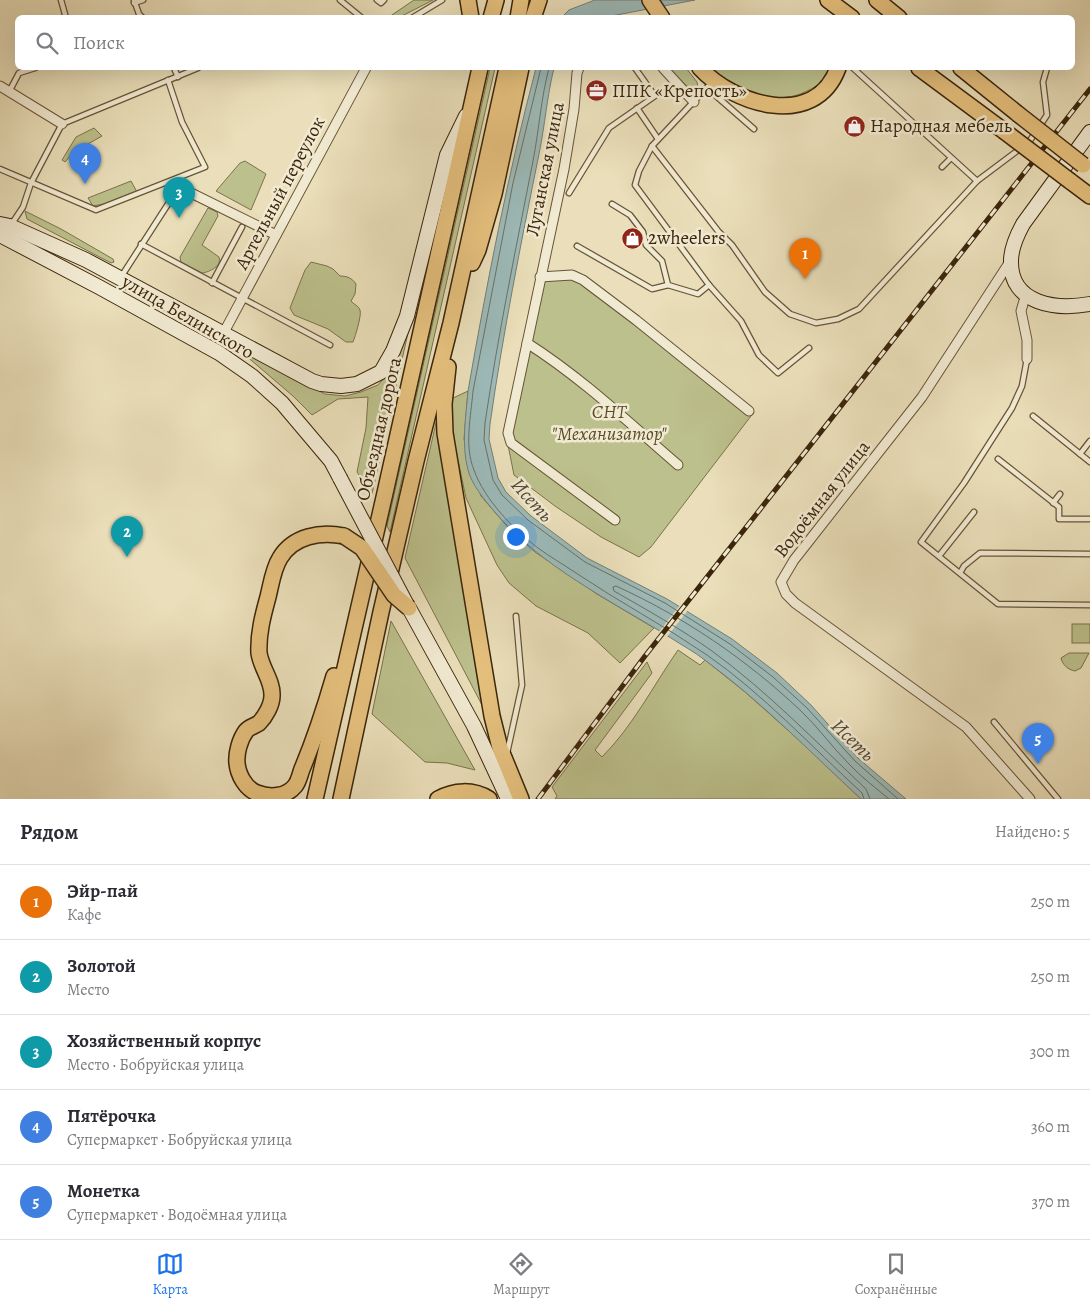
<!DOCTYPE html>
<html lang="ru">
<head>
<meta charset="utf-8">
<style>
	:root { --surface:#fff; --page:#f7f7f7; --text:#2b2b33; --muted:#7c7c81; --line:#e1e1e2; --accent:#1a73e8 }
	body { margin:0; font-family:Alegreya,serif; background:var(--page); color:var(--text) }
	.you { position:absolute; left:515px; top:536px; width:18px; height:18px; margin:-12px; border:4px solid #fff; border-radius:50%; background:#1a73e8; box-shadow:0 0 0 8px #1a73e833 }
	.badge { display:grid; place-items:center; width:32px; height:32px; border-radius:50%; background:var(--accent); color:#fff; font-size:16px; font-weight:700 }
	.pin { position:absolute; translate:-50% -41px; filter:drop-shadow(0 1px 2px #0008) }
	.pin::after { content:''; position:absolute; top:26px; width:18px; height:15px; background:inherit; clip-path:polygon(0 0,100% 0,50% 100%) }
	.list { margin:0; padding:0; list-style:none }
	h2 { display:flex; justify-content:space-between; align-items:center; height:65px; margin:0; padding:0 20px; font-size:21px }
	h2 small { font-size:16px; font-weight:400; color:var(--muted) }
	.list li { display:grid; grid-template-columns:32px 1fr auto; gap:15px; align-items:center; box-sizing:border-box; height:75px; padding:0 20px; border-top:1px solid var(--line) }
	.list b { display:block; font-size:19px; white-space:nowrap }
	.list p { margin:0; font-size:16px; white-space:nowrap; color:var(--muted) }
	.list em { font-size:16px; font-style:normal; color:var(--muted) }
	.icon { flex:none; width:28px; height:28px; fill:none; stroke:currentColor; stroke-width:2; stroke-linecap:round; stroke-linejoin:round }
	.map { position:relative; flex:none; width:1090px; height:799px; overflow:hidden }
	.search { position:absolute; background:var(--surface); box-shadow:0 5px 20px #0002; left:15px; right:15px; top:15px; height:55px; display:flex; align-items:center; gap:12px; box-sizing:border-box; padding:0 18px; border-radius:8px; color:var(--muted); font-size:19px }
	.sheet { height:440px; background:var(--surface) }
	nav { display:flex; justify-content:space-around; align-items:center; box-sizing:border-box; height:70px; border-top:1px solid var(--line); background:var(--surface); font-size:14px; color:var(--muted) }
	nav a { display:grid; justify-items:center; gap:2px }
	nav .on { color:var(--accent) }
	.map>svg:first-child { display:block }
</style>
</head>
<body>
<div class="map">
<svg width="1090" height="799" viewBox="0 0 1090 799">
	<rect width="100%" height="100%" fill="#eadfba"/>
	<filter id="stains"><feTurbulence type="fractalNoise" baseFrequency=".004" numOctaves="4"/><feColorMatrix values="0 0 0 0 .2 0 0 0 0 .09 0 0 0 0 .02 0 0 0 .5 -.17"/></filter>
	<radialGradient id="worn" r=".72"><stop offset=".6" stop-color="#630" stop-opacity="0"/><stop offset="1" stop-color="#630" stop-opacity=".3"/></radialGradient>
	<g fill="#bcc08c" stroke="#7c724b">
		<polygon points="414,0 433,0 400,17 389,17"/>
		<polygon points="490,68 495,68 390,532 387,526"/>
		<polygon points="669,68 686,68 697,82 698,88 694,91 684,84"/>
		<path d="M710,68h121c-4,12 -13,18 -24,23 -33,17 -71,-1 -97,-23z"/>
		<polygon points="94,128 102,136 74,152 65,162 62,160 76,137"/>
		<polygon points="245,161 266,174 251,210 216,191 240,163"/>
		<polygon points="131,181 137,192 104,204 93,206 88,198"/>
		<path d="M208,208l9,4 1,4 -16,29 17,12c3,9 -9,15 -17,16l-21,-11 -1,-5z"/>
		<polygon points="25,211 61,229 113,259 114,262 111,263 27,219"/>
		<path d="M311,262l16,4 6,3 7,7c7,0 12,2 16,8l-1,10 -4,7c2,3 8,5 9,9 2,5 -5,27 -7,32h-7l-18,-13 -34,-14 -4,-7 15,-38z"/>
		<polygon points="576,272 644,324 754,412 651,547 639,557 601,537 555,506 514,475 505,430 522,357 546,275"/>
		<polygon points="412,315 372,494 357,472 366,428 368,397 338,399 312,415 293,396 238,349 325,394 345,396 361,392 378,385 391,370 398,357"/>
		<polygon points="468,391 464,439 481,496 511,531 535,552 597,594 654,628 620,663 588,633 536,606 509,583 497,565 466,498 450,423 451,399"/>
		<polygon points="436,423 482,705 405,558"/>
		<polygon points="391,621 475,770 447,763 425,762 372,714"/>
		<rect x="1072" y="624" width="18" height="19"/>
		<path d="M678,650l22,15 5,-5 40,32 62,55 54,52h-306l2,-3 -5,-9 95,-125 5,11 -57,77 7,7c31,-31 51,-71 76,-107z"/>
		<path d="M1069,653h20l-8,15 -6,3c-7,-1 -13,-7 -14,-13z"/>
	</g>
	<g fill="#9cbab9" stroke="#757e73">
		<polygon points="595,0 695,0 606,17 561,18 569,10"/>
		<path d="M536,68h18c-7,28 -9,57 -15,86 -18,89 -36,179 -49,270l-1,15 9,39 8,14 25,24 56,42 80,41 65,40 45,34 34,32 47,53 48,41h-45c-51,-47 -99,-97 -155,-138 -11,-9 -23,-15 -35,-23 -61,-38 -130,-71 -177,-127 -10,-12 -22,-26 -26,-41 -7,-26 -2,-53 0,-79 19,-109 40,-217 68,-323z"/>
	</g>
	<polygon fill="#eadfba" points="681,604 689,609 666,638 658,633"/>
	<g fill="none" stroke-linecap="round" stroke-linejoin="round">
		<g stroke="#6c7062" stroke-width="1">
			<path d="M541,68l-28,115 -40,208c-2,25 -9,55 1,79 10,29 40,60 64,78 12,9 25,16 38,25 43,29 89,53 131,82 56,39 105,92 155,138l2,6"/>
			<path d="M549,68c-8,30 -10,62 -16,93 -17,87 -35,174 -48,262l-1,17 9,40 9,15 26,25 57,42 80,41 65,41 43,33 34,31 48,53 43,38"/>
			<path d="M870,799l-4,-10c-50,-47 -98,-97 -154,-138 -31,-22 -65,-41 -98,-60l-1,-4 3,-1c68,31 130,73 185,125 17,16 31,36 48,53 12,13 27,24 40,35"/>
		</g>
		<defs>
			<g id="lane">
				<polyline points="61,0 66,18"/>
				<polyline points="134,0 139,14 143,18"/>
				<polyline points="340,0 362,18"/>
				<polyline points="377,0 381,3 384,0"/>
				<polyline points="134,3 143,0"/>
				<polyline points="412,18 442,0"/>
				<polyline points="174,68 178,77"/>
				<polyline points="853,68 977,181"/>
				<polyline points="713,81 652,146 639,171 635,185 709,285 741,321 759,355 778,373 809,348"/>
				<polyline points="707,88 754,129"/>
				<polyline points="10,90 19,73 35,68"/>
				<polyline points="637,108 658,139"/>
				<polyline points="652,146 718,231 732,245 765,292 790,314 816,323 838,319 859,309 977,181 1029,142 1047,115 1043,82 1047,68"/>
				<polyline points="942,167 951,158"/>
				<polyline points="0,169 96,210 205,167 182,122 168,80"/>
				<polyline points="569,193 609,128 655,96 635,68"/>
				<polyline points="612,204 630,215 643,232 646,245 662,261 668,285 698,294 709,285"/>
				<polyline points="11,225 23,207 31,183 62,124 198,68"/>
				<polyline points="141,244 330,345"/>
				<polyline points="577,246 652,289 668,285"/>
				<polyline points="121,277 179,187"/>
				<polyline points="212,283 242,227"/>
				<polyline points="1027,359 1022,386 1012,408 964,483 921,542 998,604 1090,605"/>
				<polyline points="1033,416 1090,462"/>
				<polyline points="1080,454 1090,441"/>
				<polyline points="998,459 1059,507 1059,519 1090,519"/>
				<polyline points="1053,503 1060,494"/>
				<polyline points="939,556 974,512"/>
				<polyline points="960,573 964,566 980,553 1090,554"/>
				<polyline points="994,722 1058,799"/>
				<polyline points="507,753 522,685 516,616"/>
			</g>
			<g id="street">
				<polyline points="579,68 577,73 574,109 564,169 508,433 511,443 615,520"/>
				<polyline points="663,68 694,102"/>
				<polyline points="0,86 62,124"/>
				<polyline points="179,187 276,235"/>
				<polyline points="1011,260 922,397 794,560 781,582 786,594 795,603 966,727 1030,799"/>
				<polyline points="540,277 572,275 583,280 636,320 749,411"/>
				<polyline points="1026,294 1021,311 1027,340 1027,359"/>
				<polyline points="223,334 366,68"/>
				<path d="M527,343c55,35 102,80 151,122"/>
			</g>
			<g id="secondary">
				<path d="M1090,132l-67,92c-6,11 -12,24 -12,37 -1,44 46,49 79,43"/>
				<polyline points="0,224 10,226 86,260 312,381 321,384 341,386 357,384 381,372 393,351 407,316 447,155 466,116"/>
				<polyline points="0,235 99,287 219,353 252,376 282,403 331,461 340,478"/>
				<polyline points="409,608 474,726 508,799"/>
			</g>
			<g id="primary">
				<polyline points="468,0 471,18"/>
				<polyline points="650,0 662,18"/>
				<polyline points="828,0 852,18"/>
				<polyline points="877,0 899,18"/>
				<polyline points="491,18 496,0"/>
				<polyline points="518,18 521,0"/>
				<polyline points="533,18 539,0"/>
				<path d="M700,68c34,37 115,62 138,0"/>
				<polyline points="919,68 1004,131"/>
				<polyline points="961,68 1018,114"/>
				<polyline points="1070,181 1090,196"/>
				<polyline points="472,263 478,250 494,194 521,68"/>
				<polyline points="448,367 444,404 445,433 492,716 500,748 521,799"/>
				<path d="M334,676c-9,31 -19,62 -32,93 -2,5 -3,12 -7,17 -9,11 -25,12 -38,7 -11,-4 -19,-18 -20,-30 -1,-10 3,-24 9,-32 3,-4 9,-5 13,-8 6,-6 13,-18 13,-27 1,-15 -11,-28 -13,-43 -1,-19 4,-38 9,-56 3,-12 5,-28 12,-39 13,-22 41,-27 64,-22"/>
				<polyline points="315,799 385,493 480,68"/>
				<polyline points="341,799 381,612 416,461 451,323 507,68"/>
				<path d="M438,799c16,-9 35,-10 51,0"/>
			</g>
		</defs>
		<use href="#lane" stroke="#675436" stroke-width="7"/>
		<use href="#street" stroke="#675436" stroke-width="11"/>
		<use href="#secondary" stroke="#3b250a" stroke-width="16"/>
		<use href="#primary" stroke="#3b250a" stroke-width="18"/>
		<use href="#lane" stroke="#f1ead2" stroke-width="4.5"/>
		<use href="#street" stroke="#f1ead2" stroke-width="9"/>
		<use href="#secondary" stroke="#f1ead2" stroke-width="14"/>
		<use href="#primary" stroke="#e5c07d" stroke-width="15"/>
		<defs>
			<polyline id="rail" points="538,799 645,656 1090,89"/>
		</defs>
		<use href="#rail" stroke="#3b250a" stroke-width="5"/>
		<use href="#rail" stroke="#f1ead2" stroke-width="3" stroke-dasharray="9" stroke-linecap="butt"/>
		<defs>
			<polyline id="secondary-bridge" points="340,478 407,605"/>
			<g id="primary-bridge">
				<polyline points="1018,114 1083,165"/>
				<polyline points="1004,131 1070,181"/>
				<polyline points="344,536 362,548 394,595 409,608"/>
			</g>
		</defs>
		<use href="#secondary-bridge" stroke="#3b250a" stroke-width="16" stroke-linecap="butt"/>
		<use href="#primary-bridge" stroke="#3b250a" stroke-width="18" stroke-linecap="butt"/>
		<use href="#secondary-bridge" stroke="#f1ead2" stroke-width="14"/>
		<use href="#primary-bridge" stroke="#e5c07d" stroke-width="15"/>
	</g>
	<defs>
		<symbol id="office-disc" viewBox="-11 -11 22 22"><circle r="9.5" fill="#8f2418" stroke="#f1ead2"/><path d="M-6-3h4V-5.5h4V-3h4V5H-6ZM-1-4.5V-3h2v-1.5ZM-6 0V1H6V0Z" fill="#fff"/></symbol>
		<symbol id="shop-disc" viewBox="-11 -11 22 22"><circle r="9.5" fill="#8f2418" stroke="#f1ead2"/><path d="M-5-2.5h2.3a2.7 3.5 0 0 1 5.4 0H5L5.5 6h-11ZM-1.5-2.5h3a1.5 2.3 0 0 0-3 0Z" fill="#fff"/></symbol>
	</defs>
	<g fill-rule="evenodd">
		<use href="#office-disc" x="584" y="78" width="25" height="25"/>
		<use href="#shop-disc" x="842" y="114" width="25" height="25"/>
		<use href="#shop-disc" x="620" y="226" width="25" height="25"/>
	</g>
	<g text-anchor="middle" dominant-baseline="central" stroke-width="5" stroke-linejoin="round" paint-order="stroke">
		<g font-size="19" fill="#3b250a" stroke="#f1ead2" text-anchor="start">
			<text x="612" y="91">ППК «Крепость»</text>
			<text x="870" y="126">Народная мебель</text>
			<text x="648" y="238">2wheelers</text>
		</g>
		<g font-size="19" fill="#3b250a" stroke="#f1ead2">
			<text transform="translate(545 169) rotate(-79)">Луганская улица</text>
			<text transform="translate(280 193) rotate(-62)">Артельный переулок</text>
			<text transform="translate(188 317) rotate(30)">улица Белинского</text>
			<text transform="translate(379 429) rotate(-77)">Объездная дорога</text>
			<text transform="translate(822 499) rotate(-52)">Водоёмная улица</text>
		</g>
		<g font-size="19" font-style="italic" fill="#5b4c2a" stroke="#f1ead2">
			<text x="609" y="412">СНТ<tspan x="609" dy="22">"Механизатор"</tspan></text>
		</g>
		<g font-size="20" font-style="italic" fill="#534a36" stroke="#f1ead2">
			<text transform="translate(532 500) rotate(48)">Исеть</text>
			<text transform="translate(853 740) rotate(44)">Исеть</text>
		</g>
	</g>
	<rect width="100%" height="100%" filter="url(#stains)"/>
	<rect width="100%" height="100%" fill="url(#worn)"/>
</svg>
<div class="you"></div>
<div class="pin badge" style="left:805px;top:279px;background:#e8710a">1</div>
<div class="pin badge" style="left:127px;top:557px;background:#0f9aa8">2</div>
<div class="pin badge" style="left:179px;top:218px;background:#0f9aa8">3</div>
<div class="pin badge" style="left:85px;top:184px;background:#3f7fe0">4</div>
<div class="pin badge" style="left:1038px;top:764px;background:#3f7fe0">5</div>
<div class="search"><svg class="icon" aria-label="search" viewBox="0 0 24 24"><circle cx="10" cy="10" r="6"/><path d="M15 15l6 6"/></svg>Поиск</div>
</div>
<section class="sheet">
<h2>Рядом<small>Найдено: 5</small></h2>
<ul class="list">
<li><span class="badge" style="background:#e8710a">1</span><div><b>Эйр-пай</b><p>Кафе</p></div><em>250 m</em></li>
<li><span class="badge" style="background:#0f9aa8">2</span><div><b>Золотой</b><p>Место</p></div><em>250 m</em></li>
<li><span class="badge" style="background:#0f9aa8">3</span><div><b>Хозяйственный корпус</b><p>Место · Бобруйская улица</p></div><em>300 m</em></li>
<li><span class="badge" style="background:#3f7fe0">4</span><div><b>Пятёрочка</b><p>Супермаркет · Бобруйская улица</p></div><em>360 m</em></li>
<li><span class="badge" style="background:#3f7fe0">5</span><div><b>Монетка</b><p>Супермаркет · Водоёмная улица</p></div><em>370 m</em></li>
</ul>
</section>
<nav>
<a class="on"><svg class="icon" aria-label="map" viewBox="0 0 24 24"><path d="M3 6l6-2 6 2 6-2v14l-6 2-6-2-6 2zM9 4v14M15 6v14"/></svg>Карта</a>
<a><svg class="icon" aria-label="directions" viewBox="0 0 24 24"><path d="M12 3l9 9-9 9-9-9zM9 14v-3h6M13 9l2 2-2 2"/></svg>Маршрут</a>
<a><svg class="icon" aria-label="saved" viewBox="0 0 24 24"><path d="M7 4h10v16l-5-4-5 4z"/></svg>Сохранённые</a>
</nav>
</body>
</html>
